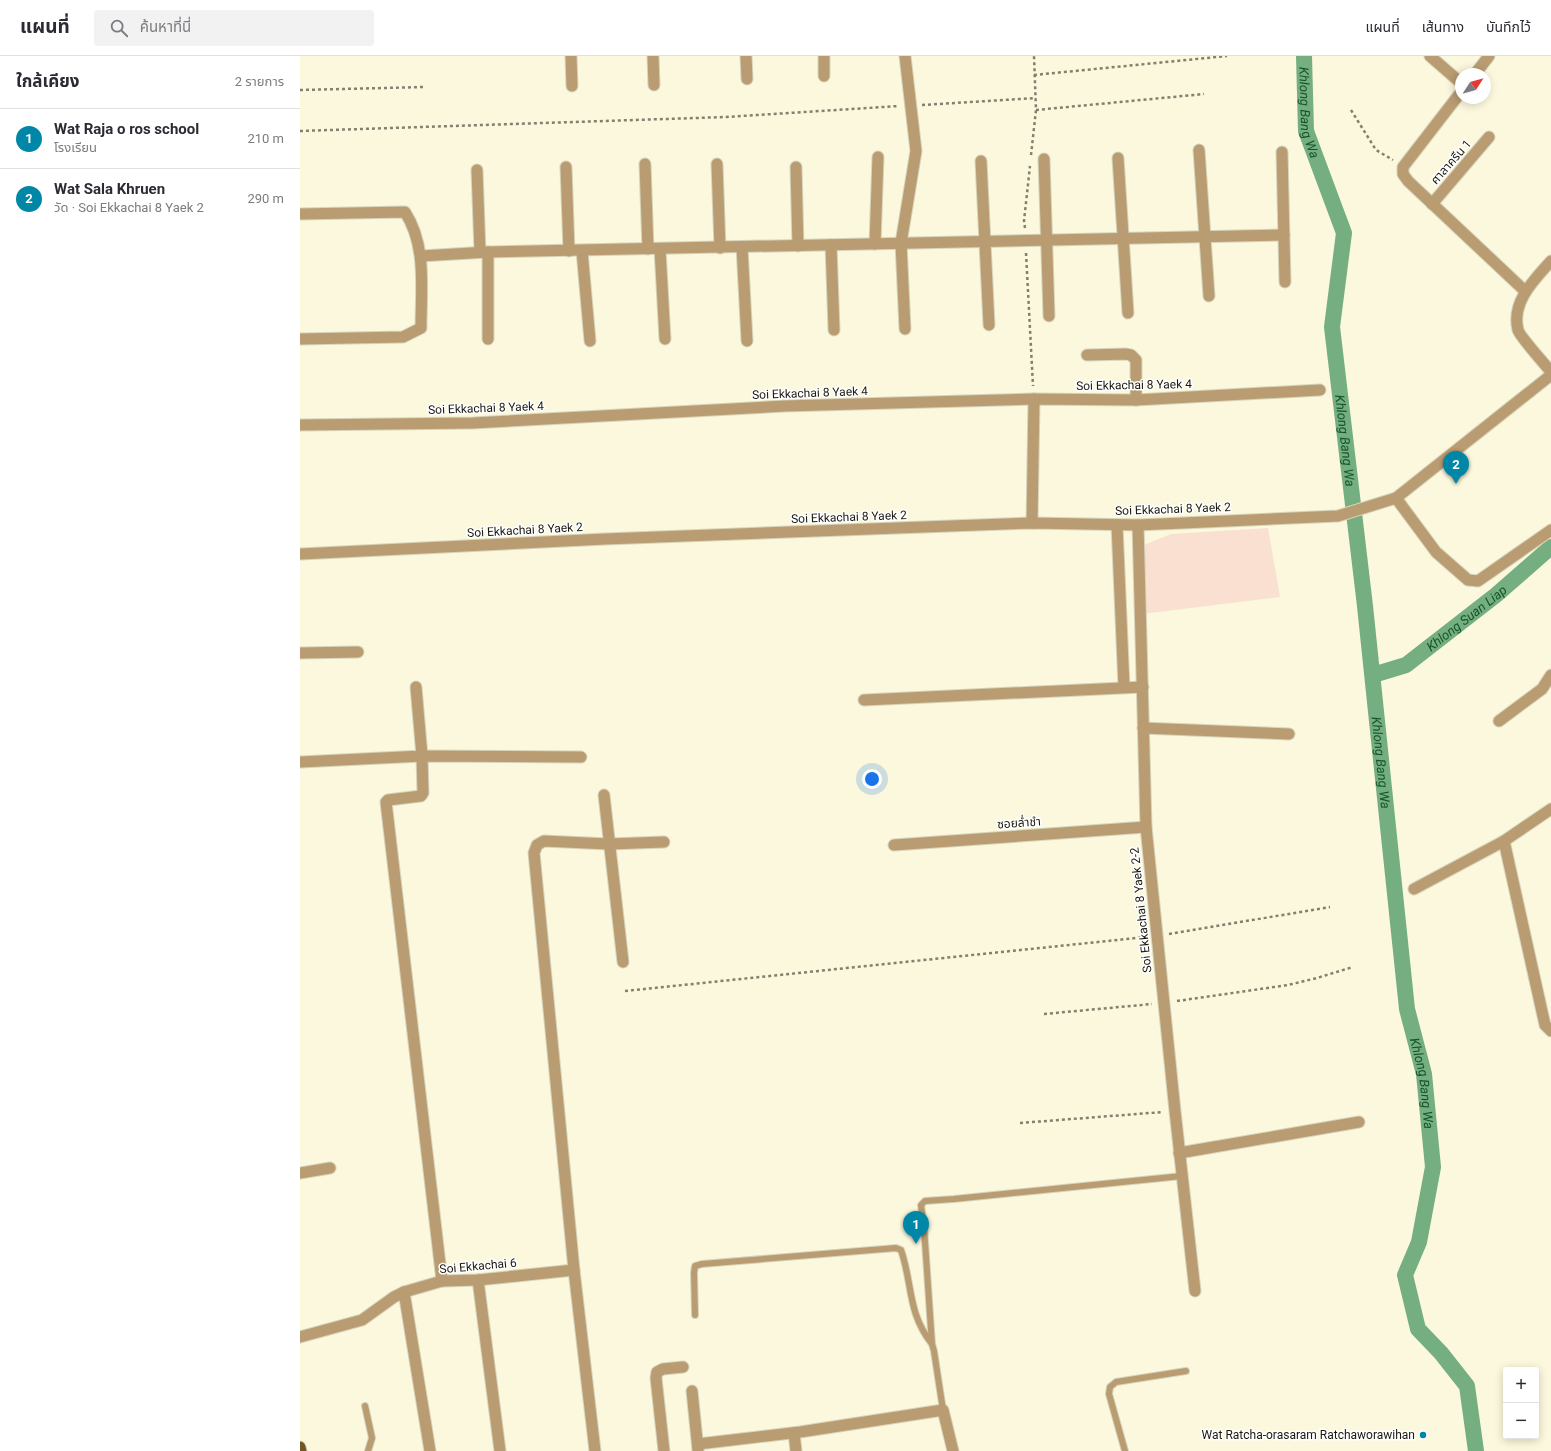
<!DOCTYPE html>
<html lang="th">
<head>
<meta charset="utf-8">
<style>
	:root { --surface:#fff; --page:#f2f2f3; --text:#2b2b33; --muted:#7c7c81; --line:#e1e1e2; --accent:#0087a8 }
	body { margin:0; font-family:Roboto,"Noto Sans Thai",sans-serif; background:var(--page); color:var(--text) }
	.controls { position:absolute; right:12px; bottom:12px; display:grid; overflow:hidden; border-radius:4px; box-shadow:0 2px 10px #0003 }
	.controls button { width:36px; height:36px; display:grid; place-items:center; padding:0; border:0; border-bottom:1px solid var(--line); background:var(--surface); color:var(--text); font:20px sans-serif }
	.compass { position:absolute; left:1155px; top:12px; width:36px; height:36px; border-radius:50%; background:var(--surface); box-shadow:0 2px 10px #0003; rotate:54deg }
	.you { position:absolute; left:572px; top:723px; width:14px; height:14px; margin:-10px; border:3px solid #fff; border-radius:50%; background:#1a73e8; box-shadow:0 0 0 6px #1a73e833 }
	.badge { display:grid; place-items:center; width:26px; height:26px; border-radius:50%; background:var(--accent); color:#fff; font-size:13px; font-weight:700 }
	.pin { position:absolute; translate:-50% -33px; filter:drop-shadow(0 1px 2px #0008) }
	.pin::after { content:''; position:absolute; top:21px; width:14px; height:12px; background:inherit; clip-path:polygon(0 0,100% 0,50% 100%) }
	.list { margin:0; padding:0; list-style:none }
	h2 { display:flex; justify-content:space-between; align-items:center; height:52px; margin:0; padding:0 16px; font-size:17px }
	h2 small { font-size:13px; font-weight:400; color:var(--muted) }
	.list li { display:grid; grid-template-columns:26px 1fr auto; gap:12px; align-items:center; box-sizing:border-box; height:60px; padding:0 16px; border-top:1px solid var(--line) }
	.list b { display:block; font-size:15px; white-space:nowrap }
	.list p { margin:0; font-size:13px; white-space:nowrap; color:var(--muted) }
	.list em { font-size:13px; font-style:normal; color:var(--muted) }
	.icon { flex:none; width:22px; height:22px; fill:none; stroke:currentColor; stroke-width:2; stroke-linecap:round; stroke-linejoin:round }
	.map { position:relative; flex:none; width:1251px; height:1395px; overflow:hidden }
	header { display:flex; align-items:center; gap:24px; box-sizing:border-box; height:56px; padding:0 20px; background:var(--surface); border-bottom:1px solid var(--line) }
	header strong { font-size:19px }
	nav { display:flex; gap:22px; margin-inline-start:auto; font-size:14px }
	.search { width:280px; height:36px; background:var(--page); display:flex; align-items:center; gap:10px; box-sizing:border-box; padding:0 14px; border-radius:4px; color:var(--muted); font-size:15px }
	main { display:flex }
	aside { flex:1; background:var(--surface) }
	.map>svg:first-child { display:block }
</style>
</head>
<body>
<header>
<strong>แผนที่</strong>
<div class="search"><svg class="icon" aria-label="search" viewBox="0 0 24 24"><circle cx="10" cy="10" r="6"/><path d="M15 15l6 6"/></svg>ค้นหาที่นี่</div>
<nav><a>แผนที่</a><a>เส้นทาง</a><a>บันทึกไว้</a></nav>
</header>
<main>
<aside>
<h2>ใกล้เคียง<small>2 รายการ</small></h2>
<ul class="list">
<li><span class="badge">1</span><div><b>Wat Raja o ros school</b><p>โรงเรียน</p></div><em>210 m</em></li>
<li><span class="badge">2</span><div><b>Wat Sala Khruen</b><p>วัด · Soi Ekkachai 8 Yaek 2</p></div><em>290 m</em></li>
</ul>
</aside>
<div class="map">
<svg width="1251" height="1395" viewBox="0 0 1251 1395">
	<rect width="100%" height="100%" fill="#fbf8dd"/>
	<polygon fill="#f9e0d1" points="968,472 980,541 842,558 844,489 871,478"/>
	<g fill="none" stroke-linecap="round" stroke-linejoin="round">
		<g stroke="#74ae81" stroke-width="16">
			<path id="s1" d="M1004,0l2,75 38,102 -12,94 33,279 42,403 17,65 9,93 -14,75 -14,33 13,54 23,24 26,33 9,65"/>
			<path id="s2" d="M1073,619l33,-10 90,-70 55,-48"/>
		</g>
		<defs>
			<g id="service">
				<path d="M395,1259l-1,-42 1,-7 7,-2 194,-16 5,2c12,35 6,62 31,94"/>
				<polyline points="65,1350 72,1382 68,1395"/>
				<polyline points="643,1354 634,1295 632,1288 624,1171 621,1149 625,1145 654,1143 882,1120"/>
				<polyline points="825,1395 809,1338 810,1331 816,1326 886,1315"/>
			</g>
			<g id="minor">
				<polyline points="271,0 272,30"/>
				<polyline points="353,0 354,29"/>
				<polyline points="446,0 447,23"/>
				<polyline points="524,0 524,20"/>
				<polyline points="1130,0 1161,27"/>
				<polyline points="1175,18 1189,0"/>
				<polyline points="1161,36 1103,111 1103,118 1108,125 1225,235"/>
				<polyline points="899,94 909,240"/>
				<polyline points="982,96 985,226"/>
				<polyline points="818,102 828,257"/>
				<polyline points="744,103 749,260"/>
				<polyline points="681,105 689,269"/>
				<polyline points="345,108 348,193"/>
				<polyline points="417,108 420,192"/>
				<polyline points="266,111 269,195"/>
				<polyline points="496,111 498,190"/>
				<polyline points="177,114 180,196"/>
				<polyline points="1132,148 1189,81"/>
				<path d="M0,158l105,-2c22,34 16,77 16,116l-18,9 -103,2"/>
				<polyline points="575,188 578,101"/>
				<polyline points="531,189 534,274"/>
				<polyline points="442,191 447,285"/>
				<polyline points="360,193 365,283"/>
				<polyline points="282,195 290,285"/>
				<polyline points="121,200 188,196 984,179"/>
				<path d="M1251,205c-17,19 -40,41 -33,69 2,7 27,34 33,42"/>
				<polyline points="605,273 601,187 616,95 605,0"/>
				<polyline points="188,283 188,196"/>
				<polyline points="787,299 826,298 831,299 836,304 836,344"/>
				<polyline points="0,369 173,367 485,350 734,343 836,344 1020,334"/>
				<polyline points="1096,442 1136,496 1168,524 1178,525 1251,474"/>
				<polyline points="732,467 734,343"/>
				<polyline points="817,469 824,631"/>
				<polyline points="838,469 846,771 875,1055 895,1235"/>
				<polyline points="0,498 305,483 732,467 838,469 1038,460 1096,442 1251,319"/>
				<polyline points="0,597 58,596"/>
				<polyline points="564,644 843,631"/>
				<polyline points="1199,665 1242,633 1251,619"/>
				<polyline points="843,672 989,678"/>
				<polyline points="0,706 122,700 116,631"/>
				<polyline points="304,739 323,906"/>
				<polyline points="1204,785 1245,969 1251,975"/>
				<polyline points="594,789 846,771"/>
				<polyline points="1114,833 1204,785 1251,753"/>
				<polyline points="879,1097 1059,1066"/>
				<polyline points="0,1117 30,1112"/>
				<polyline points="178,1224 200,1395"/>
				<polyline points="142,1225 86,746 88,744 121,740 123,737 122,700 281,701"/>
				<polyline points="104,1236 130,1395"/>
				<polyline points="0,1281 62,1264 94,1241 104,1236 142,1225 178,1224 274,1214"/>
				<polyline points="392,1335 398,1394"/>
				<polyline points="494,1377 496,1395"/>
				<polyline points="398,1388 500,1376 643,1354 653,1395"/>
				<polyline points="295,1395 274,1214 234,797 237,789 244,785 309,788 364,786"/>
				<polyline points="364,1395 356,1322 357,1316 363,1313 383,1311"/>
			</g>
			<polyline id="primary" points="0,1391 1,1395"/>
		</defs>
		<use href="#service" stroke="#d7d4bc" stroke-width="8"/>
		<use href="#minor" stroke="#d7d4bc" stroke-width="13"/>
		<use href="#primary" stroke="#d7d4bc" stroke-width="13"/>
		<g stroke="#82806f" stroke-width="2.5" stroke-dasharray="3 3" stroke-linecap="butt">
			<polyline points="734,19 927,0"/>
			<polyline points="0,34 125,31"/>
			<polyline points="622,49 736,42"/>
			<polyline points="736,54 904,38"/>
			<polyline points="1051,54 1076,94 1093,104"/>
			<polyline points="0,75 426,61 599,50"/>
			<polyline points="731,99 736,54 734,0"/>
			<polyline points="725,172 724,165 730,110"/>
			<polyline points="726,197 733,330"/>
			<polyline points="869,878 1030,851"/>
			<polyline points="325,935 846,881"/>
			<polyline points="877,945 988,929 1017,922 1053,911"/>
			<polyline points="744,958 852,948"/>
			<polyline points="720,1067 863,1056"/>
		</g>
		<use href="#service" stroke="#b99c71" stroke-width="6"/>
		<use href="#minor" stroke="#b99c71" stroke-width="11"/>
		<use href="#primary" stroke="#745625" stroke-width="11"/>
	</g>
	<circle fill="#0087a8" stroke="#fff" stroke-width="1.5" cx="1123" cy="1379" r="4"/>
	<g text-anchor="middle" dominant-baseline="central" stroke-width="3" stroke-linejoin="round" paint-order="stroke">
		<g font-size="12" fill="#19180f" stroke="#fff">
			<text transform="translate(1151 106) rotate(-49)">ศาลาครืน 1</text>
			<text transform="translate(834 329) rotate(-1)">Soi Ekkachai 8 Yaek 4</text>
			<text transform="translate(510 337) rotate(-2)">Soi Ekkachai 8 Yaek 4</text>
			<text transform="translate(186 352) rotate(-2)">Soi Ekkachai 8 Yaek 4</text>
			<text transform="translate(873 453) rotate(-2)">Soi Ekkachai 8 Yaek 2</text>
			<text transform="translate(549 461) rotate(-2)">Soi Ekkachai 8 Yaek 2</text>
			<text transform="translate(225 474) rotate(-3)">Soi Ekkachai 8 Yaek 2</text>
			<text transform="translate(719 767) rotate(-4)">ซอยล่ำชำ</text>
			<text transform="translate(841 854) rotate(-96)">Soi Ekkachai 8 Yaek 2-2</text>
			<text transform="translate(178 1210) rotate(-5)">Soi Ekkachai 6</text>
		</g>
		<g font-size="12" fill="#19180f" stroke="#fff" text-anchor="end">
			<text x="1115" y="1379">Wat Ratcha-orasaram Ratchaworawihan</text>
		</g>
		<g font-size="13" font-style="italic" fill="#135529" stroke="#fff">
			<text stroke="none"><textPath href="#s1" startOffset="57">Khlong Bang Wa</textPath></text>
			<text stroke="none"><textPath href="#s1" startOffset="393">Khlong Bang Wa</textPath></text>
			<text stroke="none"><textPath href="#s2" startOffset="111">Khlong Suan Liap</textPath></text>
			<text stroke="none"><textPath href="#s1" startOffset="717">Khlong Bang Wa</textPath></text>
			<text stroke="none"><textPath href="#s1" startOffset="1041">Khlong Bang Wa</textPath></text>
		</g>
	</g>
</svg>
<div class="controls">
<button>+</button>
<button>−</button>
</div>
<svg class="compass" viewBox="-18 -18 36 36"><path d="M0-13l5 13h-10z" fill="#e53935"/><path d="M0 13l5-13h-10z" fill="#7c7c81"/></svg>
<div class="you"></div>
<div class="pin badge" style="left:616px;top:1188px">1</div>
<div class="pin badge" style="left:1156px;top:428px">2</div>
</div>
</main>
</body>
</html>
